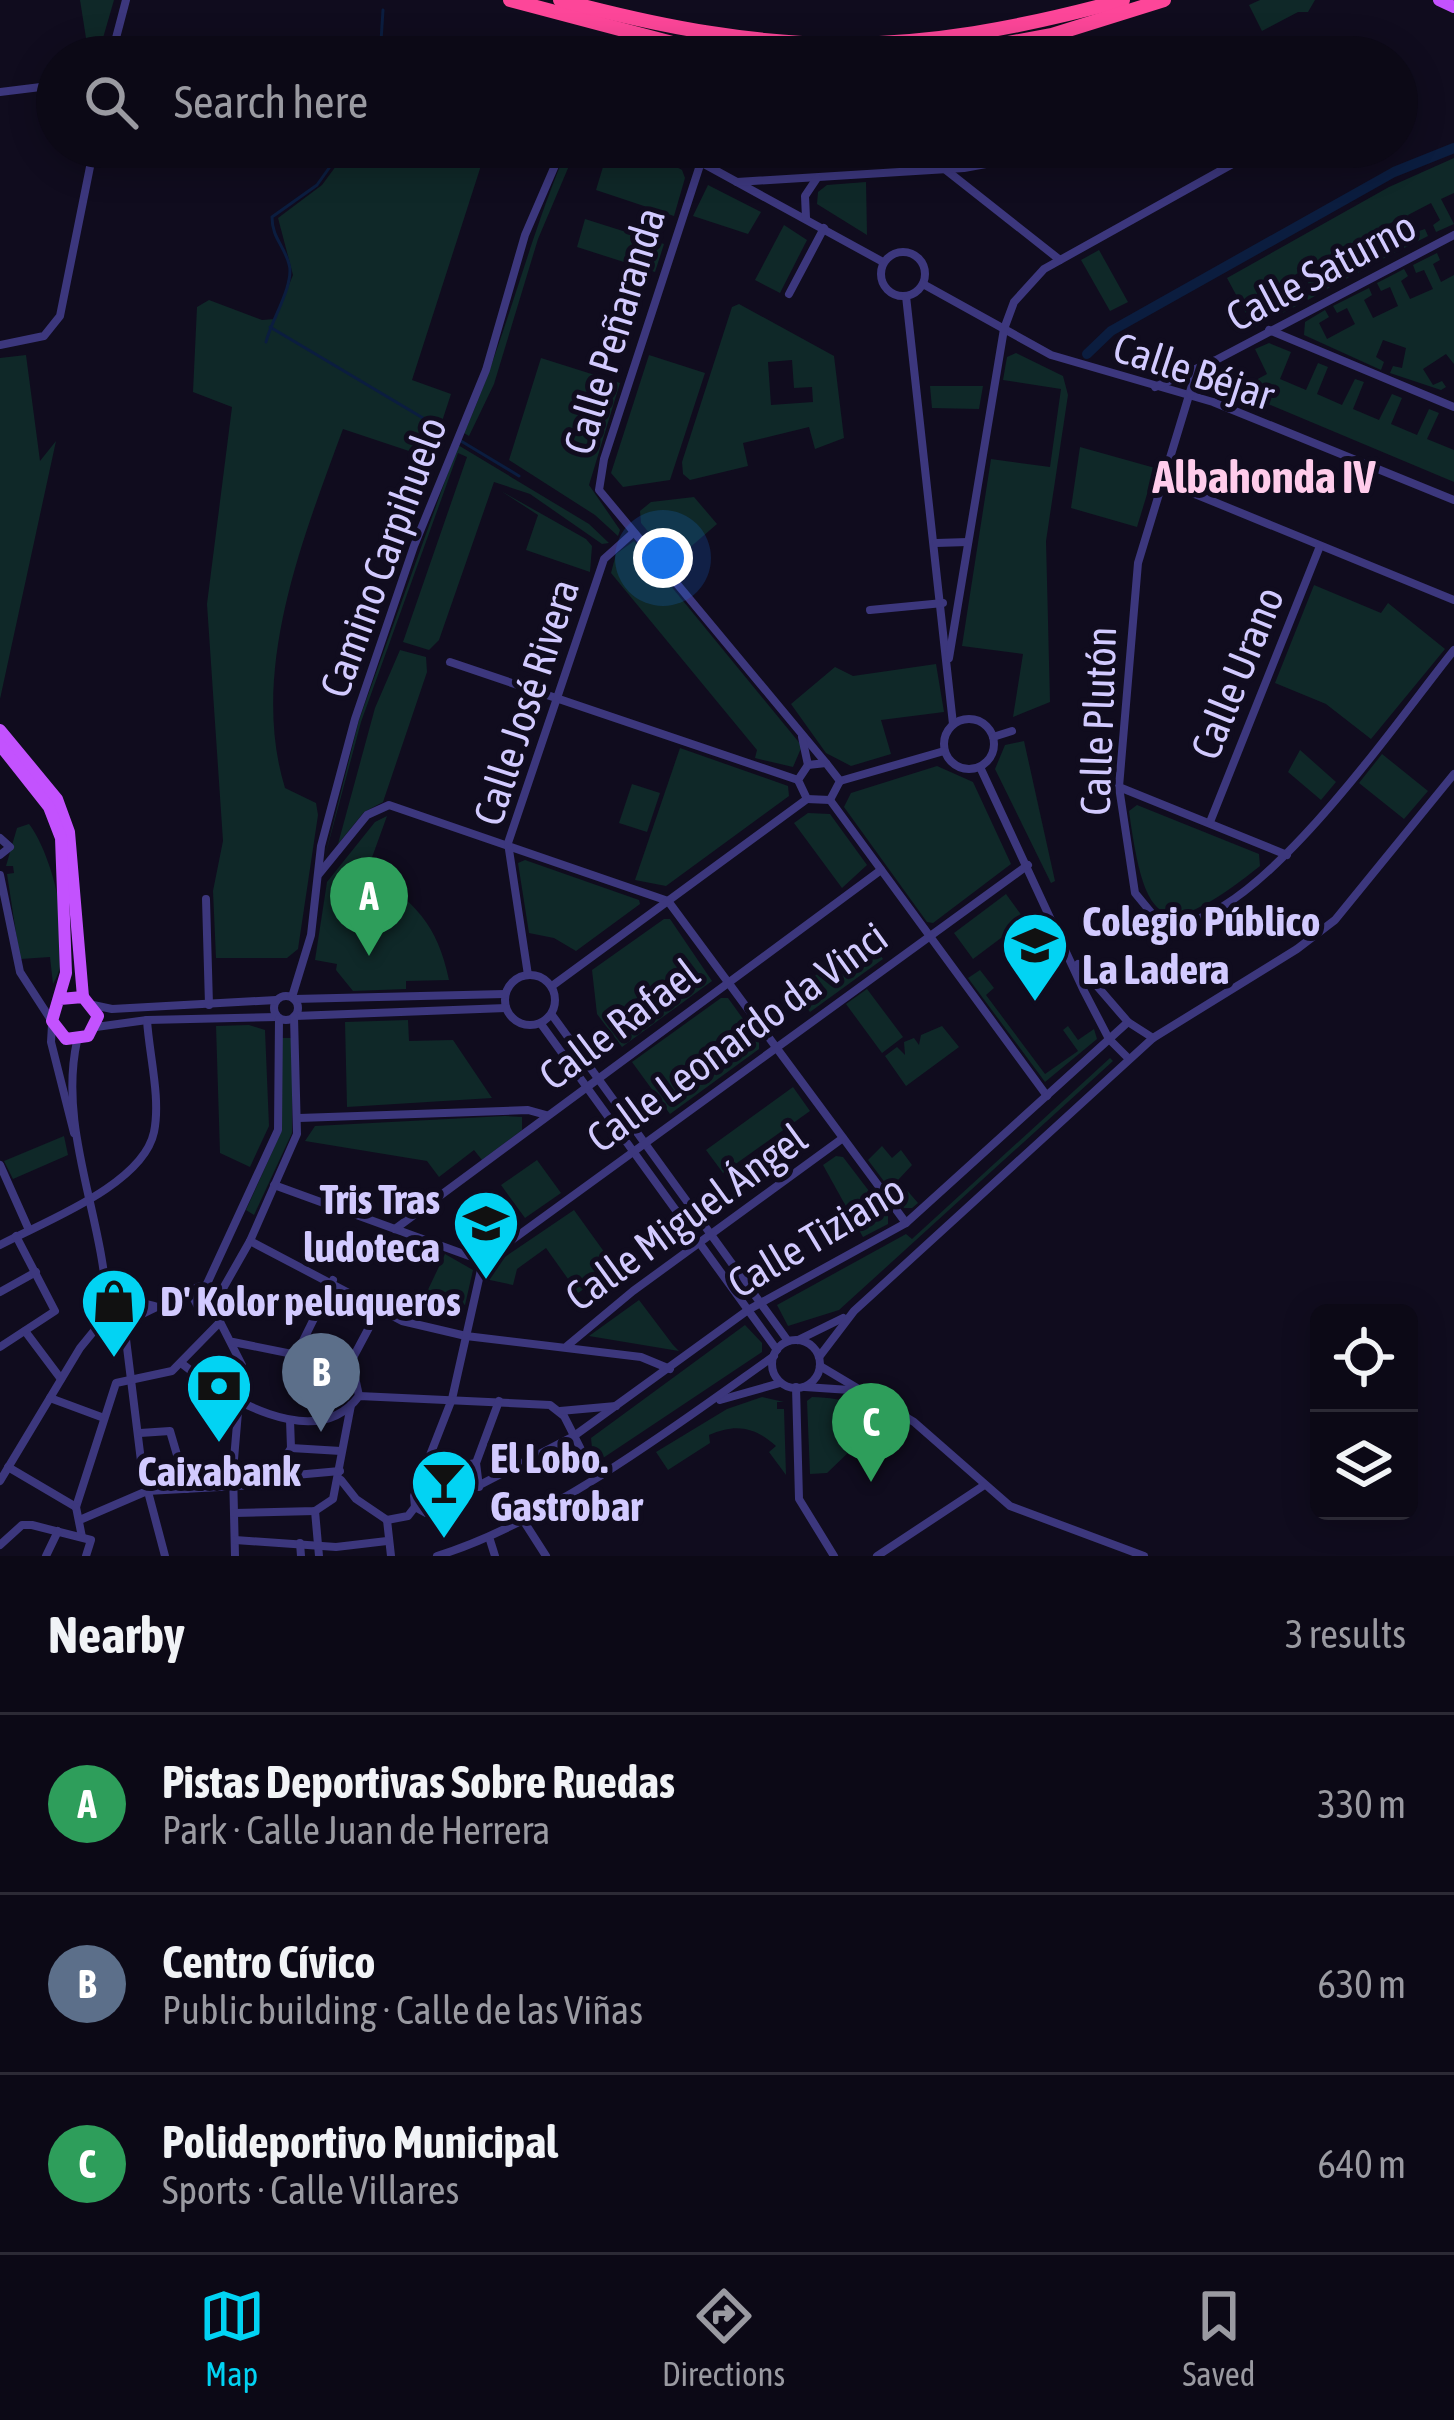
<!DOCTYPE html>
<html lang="en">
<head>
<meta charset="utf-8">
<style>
	:root { --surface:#0c0916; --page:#1a1723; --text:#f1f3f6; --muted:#9a9aa1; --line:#2c2a35; --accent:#02d3f3 }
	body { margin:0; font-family:"Asap Condensed",sans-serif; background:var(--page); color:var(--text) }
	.controls { position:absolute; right:36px; bottom:36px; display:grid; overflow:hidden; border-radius:18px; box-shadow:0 6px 30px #0003 }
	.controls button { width:108px; height:108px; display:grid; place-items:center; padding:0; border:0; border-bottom:3px solid var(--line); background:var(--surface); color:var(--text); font:60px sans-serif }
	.you { position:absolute; left:663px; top:558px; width:42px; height:42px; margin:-30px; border:9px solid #fff; border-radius:50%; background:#1a73e8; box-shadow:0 0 0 18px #1a73e833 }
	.badge { display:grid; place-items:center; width:78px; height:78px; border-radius:50%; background:var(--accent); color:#fff; font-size:39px; font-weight:700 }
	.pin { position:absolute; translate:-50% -99px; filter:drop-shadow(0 3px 6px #0008) }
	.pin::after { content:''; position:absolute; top:63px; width:42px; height:36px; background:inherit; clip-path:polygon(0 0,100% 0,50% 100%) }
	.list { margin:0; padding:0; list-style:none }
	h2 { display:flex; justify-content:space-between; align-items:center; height:156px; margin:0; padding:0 48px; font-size:51px }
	h2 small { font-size:39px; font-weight:400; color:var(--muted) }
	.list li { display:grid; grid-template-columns:78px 1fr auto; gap:36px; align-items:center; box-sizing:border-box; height:180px; padding:0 48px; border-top:3px solid var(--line) }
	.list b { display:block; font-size:45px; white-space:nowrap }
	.list p { margin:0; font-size:39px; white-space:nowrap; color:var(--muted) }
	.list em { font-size:39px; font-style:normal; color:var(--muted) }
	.icon { flex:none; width:66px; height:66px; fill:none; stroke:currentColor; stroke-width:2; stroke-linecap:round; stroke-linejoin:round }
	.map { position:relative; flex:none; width:1454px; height:1556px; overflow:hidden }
	.search { position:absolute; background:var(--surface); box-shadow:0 6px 30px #0003; left:36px; right:36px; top:36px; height:132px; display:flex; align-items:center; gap:30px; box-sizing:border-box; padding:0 42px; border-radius:66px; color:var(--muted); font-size:45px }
	.sheet { height:696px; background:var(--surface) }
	nav { display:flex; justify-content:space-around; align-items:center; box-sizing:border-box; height:168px; border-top:3px solid var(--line); background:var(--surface); font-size:33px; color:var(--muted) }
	nav a { display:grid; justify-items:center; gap:6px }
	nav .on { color:var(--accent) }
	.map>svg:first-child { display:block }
</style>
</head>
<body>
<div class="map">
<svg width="1454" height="1556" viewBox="0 0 1454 1556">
	<rect width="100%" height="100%" fill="#100c1e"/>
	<g fill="#0f2828" fill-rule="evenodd">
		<polygon points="80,0 114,0 103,38 89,57"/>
		<polygon points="1260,0 1315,0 1308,12 1298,12 1262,31 1249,5"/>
		<polygon points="404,36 480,57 387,57 390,37"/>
		<path d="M350,147h137l-75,233 39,14 -21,64 -87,-29c-40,109 -94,242 -58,359l31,15 2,12 -20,134 -11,9h-71l-3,-67 10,-50 -16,-237 25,-197 -39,-15 4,-85 12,-7 53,20 13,-1 18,-44 -15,-57 44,-33z"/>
		<path d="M568,147h9l-39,92 -44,145 -25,52 -5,-3c42,-93 63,-191 104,-286z"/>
		<polygon points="609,147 640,147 682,170 685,178 674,216 596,190"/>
		<polygon points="1454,158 1454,193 1441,199 1454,224 1436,232 1433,225 1440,220 1431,203 1408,215 1416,232 1425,229 1428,236 1404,248 1401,241 1408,236 1399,219 1376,230 1384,248 1393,245 1396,252 1373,264 1369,257 1377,252 1367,235 1344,248 1353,265 1361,261 1365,269 1340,282 1336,275 1344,270 1335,253 1311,266 1320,283 1329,279 1332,286 1308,300 1304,293 1311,288 1302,271 1278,284 1287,300 1296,297 1300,304 1275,317 1271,310 1278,305 1269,288 1246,300 1254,318 1263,314 1267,321 1254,328 1227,278 1389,187"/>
		<polygon points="866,182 867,235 817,204 818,192 827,185"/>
		<polygon points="708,185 761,212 748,234 693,216"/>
		<polygon points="585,219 664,244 655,272 577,247"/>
		<polygon points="784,225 807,240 780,293 755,280"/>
		<polygon points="1099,250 1128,302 1110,311 1081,260"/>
		<polygon points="1437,253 1440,260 1433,264 1441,282 1454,275 1454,364 1446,354 1423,369 1433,385 1442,381 1446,387 1441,390 1390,373 1393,366 1402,368 1406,348 1383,340 1376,357 1384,362 1381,370 1304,335 1305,322 1325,310 1329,317 1319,323 1327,339 1355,324 1347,308 1337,313 1333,306 1369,288 1372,295 1364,300 1373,318 1398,306 1390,287 1381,291 1377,283 1404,269 1408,276 1401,281 1410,299 1433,289 1424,270 1416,273 1413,265"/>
		<path d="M739,304l95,52 10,82 -29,11 -6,-22 -66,16 5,23 -58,14 -7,-6 -1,-12 50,-155zM792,360l2,28 18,-1 1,15 -42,3 -3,-43z"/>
		<polygon points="1269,343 1291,352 1280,379 1306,390 1318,363 1328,367 1317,394 1342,405 1355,379 1364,382 1353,409 1379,420 1392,394 1402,398 1391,424 1417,435 1429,409 1439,413 1427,439 1454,450 1454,482 1218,383 1218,370 1229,363 1243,387 1267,374 1255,349"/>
		<polygon points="1016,353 1063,376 1068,395 1046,541 1050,702 1013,717 1023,654 962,646 991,459 1050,467 1061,389 1003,380 1007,357"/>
		<polygon points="26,355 40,461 56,441 0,699 0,358"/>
		<polygon points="649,355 705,373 670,480 623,487 611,473"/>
		<polygon points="541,358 620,383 589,485 620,530 618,536 595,515 509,460"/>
		<polygon points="930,386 983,386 979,409 932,408"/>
		<polygon points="458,445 589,524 609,543 602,544 530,494 494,482 439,640 429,650 403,642 467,457 458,453 361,722 324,860 359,720"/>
		<polygon points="1080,447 1155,468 1137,527 1071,508"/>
		<polygon points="501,491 586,539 592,546 590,572 526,550 538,515"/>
		<polygon points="694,497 717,524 673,562 641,523 640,511 651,502"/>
		<polygon points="634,541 802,746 793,767 755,758 757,750 611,573 616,554"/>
		<polygon points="1314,585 1381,613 1388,603 1445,649 1371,739 1326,704 1275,683"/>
		<polygon points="400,650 426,657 427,672 383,802 364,812 338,844 375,708"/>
		<polygon points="936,664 944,712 881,720 891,754 851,766 826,753 791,704 835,667 853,676"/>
		<polygon points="1024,741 1055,881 1051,883 995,769 1005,745"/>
		<polygon points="680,748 788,786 789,796 666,886 635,880"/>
		<polygon points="1300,750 1336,782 1321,800 1288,772"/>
		<polygon points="1382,754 1428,791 1404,819 1359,783"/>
		<polygon points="937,766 973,782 1011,864 933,923 927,922 844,807 851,793"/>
		<polygon points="632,784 660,793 647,832 619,823"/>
		<path d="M1137,805l122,49 1,12c-97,77 -115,64 -131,-55z"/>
		<polygon points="808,813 830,814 867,865 842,888 794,823"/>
		<path d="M387,816l-21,58c48,24 72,52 83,106l-43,1v8l-53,2 -17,-21 1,-6 -22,-4 12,-78 48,-60z"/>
		<path d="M29,824c24,31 48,125 24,160l-3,-27 -30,2 -13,-85 7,-1 -1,-7h-7l11,-38z"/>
		<polygon points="525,860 639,900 640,904 576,951 554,938 529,933 518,863"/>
		<polygon points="1006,894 1025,920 973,959 954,933"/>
		<polygon points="664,919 670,919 712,981 622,1047 597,1014 592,970"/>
		<polygon points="868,937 883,959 810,1012 794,991"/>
		<polygon points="980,970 994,988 986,995 1045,1074 1078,1051 1063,1030 1068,1026 1078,1040 1094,1029 1097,1039 1045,1082 968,978"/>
		<polygon points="867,989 903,1037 882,1053 846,1004"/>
		<polygon points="721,998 728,998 759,1041 759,1049 670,1114 632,1062"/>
		<polygon points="408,1020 409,1041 453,1040 492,1098 347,1107 345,1022"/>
		<polygon points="249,1025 265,1030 269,1126 250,1167 220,1153 216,1026"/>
		<polygon points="942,1026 959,1047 906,1086 885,1056 897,1047 905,1055 904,1042 914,1038 919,1045 921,1035"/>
		<polygon points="281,1038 292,1038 292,1133 254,1215 246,1210 282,1130"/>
		<polygon points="1110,1058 1113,1061 839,1310 788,1326 777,1305 906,1234 912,1239"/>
		<polygon points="793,1087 810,1111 723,1173 706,1150"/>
		<polygon points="505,1116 522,1117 522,1130 482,1160 474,1150 439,1177 427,1161 305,1141 315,1126"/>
		<polygon points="64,1136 68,1155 13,1179 4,1161"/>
		<polygon points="882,1146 892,1158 901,1150 912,1165 898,1180 918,1203 912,1208 904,1208 868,1160"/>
		<polygon points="836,1156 843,1157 888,1216 888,1224 863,1237 823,1165"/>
		<polygon points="537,1160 561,1193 525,1218 501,1185"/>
		<polygon points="574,1210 615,1267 578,1293 546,1248 517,1269 513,1285 485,1279 487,1269"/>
		<polygon points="445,1254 473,1270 465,1305 425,1296"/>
		<polygon points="639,1300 673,1345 679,1351 589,1336"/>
		<polygon points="745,1325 762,1343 762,1352 603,1458 593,1457 591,1438"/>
		<path d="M762,1397l22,5h-7v7h7l2,66 -17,-23 7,-6c-21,-19 -40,-23 -67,-11l1,8 -42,27 -12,-18 71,-43z"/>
		<path d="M812,1397c33,1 62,9 88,31l-8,9 -15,-12 -50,48 -17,1 -3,-73z"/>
	</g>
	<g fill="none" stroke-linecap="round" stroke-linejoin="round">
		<g stroke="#0b1d3f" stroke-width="3">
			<polyline points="380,57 383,10"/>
			<polyline points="270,327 433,424"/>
			<path d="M266,342c5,-21 29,-58 23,-78 -5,-19 -17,-26 -17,-47l45,-32 27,-38"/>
			<polyline points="461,441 519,476"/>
		</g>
		<polyline stroke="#0b1d3f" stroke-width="10" points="1087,354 1111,331 1394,172 1454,148"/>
		<g stroke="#3c377d" stroke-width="8">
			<polyline points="111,57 126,0"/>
			<polyline points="590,57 593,40"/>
			<polyline points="0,92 57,85"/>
			<polyline points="673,147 883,262"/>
			<polyline points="701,162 604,459 599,490 826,763"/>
			<polyline points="946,170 1060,260"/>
			<polyline points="737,182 964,168 1080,147"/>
			<polyline points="806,218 805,196 817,178"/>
			<circle cx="903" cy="274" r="22"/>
			<polyline points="923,284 1051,355 1213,402 1454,500"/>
			<polyline points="789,294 824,228"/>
			<polyline points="906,296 953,724"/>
			<polyline points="1269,330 1454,407"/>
			<polyline points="0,345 44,336 60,316 94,147"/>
			<path d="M1197,369l-59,194 -19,224 16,106 19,23 26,7c85,-9 219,-205 274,-273"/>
			<polyline points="1155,387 1216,360 1454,235"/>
			<polyline points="1190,394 1214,363"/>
			<polyline points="1163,481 1454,600"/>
			<polyline points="936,543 968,542"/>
			<polyline points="870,610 943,603"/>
			<polyline points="949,658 1004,329 1014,302 1044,269 1263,147"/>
			<polyline points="450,662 798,780"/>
			<circle cx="969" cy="744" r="25"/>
			<polyline points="802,737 808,765"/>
			<polyline points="993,737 1012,731"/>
			<polyline points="980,767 1084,991 1109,1039 1129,1059"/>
			<polyline points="840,781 944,751"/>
			<polyline points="1119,787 1287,855"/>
			<polyline points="807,799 798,780 808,765 826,763 840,781"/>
			<polyline points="807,799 830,800 840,781"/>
			<polyline points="830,800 1047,1096"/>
			<polyline points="1210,822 1320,546"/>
			<polyline points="0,838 10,847 0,855"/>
			<polyline points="319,874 367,815 389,805 668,901 906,1223"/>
			<polyline points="0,875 20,972 51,1020"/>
			<polyline points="206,899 209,1005"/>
			<polyline points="1078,964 1128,1022 1153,1038"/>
			<circle cx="530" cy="1000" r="25"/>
			<polyline points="528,975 508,843 604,559 633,533"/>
			<polyline points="552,986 807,799"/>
			<circle cx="286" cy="1008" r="12"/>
			<polyline points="292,997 311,935 321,846 355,719 414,546 486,370 525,235 563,147"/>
			<polyline points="294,999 505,994"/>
			<polyline points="93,1005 112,1009 276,1000"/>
			<polyline points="552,1015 788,1341"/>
			<polyline points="295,1016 506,1008"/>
			<polyline points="541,1024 777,1350"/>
			<polyline points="52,1025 51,1042 74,1133"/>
			<polyline points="96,1027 147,1020 277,1017"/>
			<path d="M77,1041c-20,91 30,183 30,274l17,8 76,-37 17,13 -2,13 27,53 -9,106 2,85"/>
			<polyline points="299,1118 528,1110 546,1115"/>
			<polyline points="0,1165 29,1230"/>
			<polyline points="274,1185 483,1261"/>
			<polyline points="395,1229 881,870"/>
			<polyline points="250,1241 402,1321 466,1336 641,1357 670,1369"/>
			<path d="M0,1245c43,-23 143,-60 154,-113 7,-34 -5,-78 -7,-112"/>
			<polyline points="483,1261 452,1399 414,1496 415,1507 426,1513 574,1436 748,1310 906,1223 1128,1022"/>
			<polyline points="483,1261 1028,865"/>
			<polyline points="106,1275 121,1298 154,1306"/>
			<polyline points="205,1288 278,1130 279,1019"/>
			<polyline points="0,1292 36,1272"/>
			<polyline points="191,1293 200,1311 215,1312"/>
			<polyline points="217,1299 250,1241 297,1134 294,1017"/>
			<polyline points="124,1323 142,1469 165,1556"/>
			<polyline points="25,1331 61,1379"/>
			<polyline points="798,1340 843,1318"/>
			<circle cx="796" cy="1364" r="24"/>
			<polyline points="233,1342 342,1364 355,1377 359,1396"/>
			<polyline points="567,1346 633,1291 843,1138"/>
			<polyline points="0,1347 55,1311 16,1236"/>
			<polyline points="297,1353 333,1280"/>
			<polyline points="819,1357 854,1311 1153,1038 1297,949 1335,920 1454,774"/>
			<path d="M181,1363c42,33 134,92 178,33l191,9 14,11 30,59"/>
			<polyline points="820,1366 914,1422 1010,1506 1144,1556"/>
			<polyline points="348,1367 380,1307"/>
			<polyline points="796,1387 799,1499 834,1556"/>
			<polyline points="805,1387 850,1390"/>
			<polyline points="50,1398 104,1418"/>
			<polyline points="720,1400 780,1383"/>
			<polyline points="560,1411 616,1406"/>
			<polyline points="140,1433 170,1431 187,1489"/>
			<polyline points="291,1448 341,1451"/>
			<polyline points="8,1467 76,1507"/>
			<polyline points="424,1472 476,1463"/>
			<polyline points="273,1477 291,1448 290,1420"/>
			<polyline points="341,1480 356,1499 387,1520"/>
			<polyline points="0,1481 80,1348 107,1315"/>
			<polyline points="479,1487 476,1463 499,1401"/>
			<polyline points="76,1507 116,1383 172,1371 220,1322"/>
			<polyline points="76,1507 82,1537"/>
			<polyline points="315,1511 319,1556"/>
			<polyline points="234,1513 315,1511 333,1499 351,1405"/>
			<polyline points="82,1519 147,1491 258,1485 273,1477 340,1471"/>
			<polyline points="387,1520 391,1556"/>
			<polyline points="387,1520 408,1516 415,1507"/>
			<polyline points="523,1520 546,1556"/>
			<polyline points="235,1540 336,1547 387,1541"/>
			<polyline points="490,1540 495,1556"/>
			<polyline points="300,1543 301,1556"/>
			<polyline points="0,1545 22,1525 32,1525 91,1540 86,1556"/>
			<polyline points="46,1556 58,1531"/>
			<path d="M437,1556c113,-35 240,-131 337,-200"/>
			<polyline points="877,1556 983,1486"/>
		</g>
		<g stroke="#c352fe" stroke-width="12">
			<polyline points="1439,0 1454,7"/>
			<polyline points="0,730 57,799 69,832 83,997"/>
			<polyline points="0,745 49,807 61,838 66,973 52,1021 66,1039 88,1036 98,1016 83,997 60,999"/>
		</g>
		<g stroke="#fd4699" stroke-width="14">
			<polyline points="510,0 680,45 769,57"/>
			<path d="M560,0c217,58 346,59 563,0"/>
			<polyline points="932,57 1052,35 1164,0"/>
		</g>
	</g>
	<defs>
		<symbol id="school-pin" viewBox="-11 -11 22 30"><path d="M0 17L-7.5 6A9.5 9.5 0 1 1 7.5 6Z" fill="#02d3f3" stroke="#100c1e"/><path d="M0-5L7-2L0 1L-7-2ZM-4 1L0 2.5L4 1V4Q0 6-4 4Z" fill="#111"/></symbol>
		<symbol id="shop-pin" viewBox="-11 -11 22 30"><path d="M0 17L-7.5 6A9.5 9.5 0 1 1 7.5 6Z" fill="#02d3f3" stroke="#100c1e"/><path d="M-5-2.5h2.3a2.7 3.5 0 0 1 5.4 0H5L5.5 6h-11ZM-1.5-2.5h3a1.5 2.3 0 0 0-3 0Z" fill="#111"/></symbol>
		<symbol id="bank-pin" viewBox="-11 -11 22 30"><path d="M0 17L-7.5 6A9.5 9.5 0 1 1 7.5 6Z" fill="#02d3f3" stroke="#100c1e"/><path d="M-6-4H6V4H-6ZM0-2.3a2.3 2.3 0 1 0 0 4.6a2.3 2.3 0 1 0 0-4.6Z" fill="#111"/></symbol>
		<symbol id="bar-pin" viewBox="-11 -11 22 30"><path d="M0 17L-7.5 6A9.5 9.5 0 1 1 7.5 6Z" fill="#02d3f3" stroke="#100c1e"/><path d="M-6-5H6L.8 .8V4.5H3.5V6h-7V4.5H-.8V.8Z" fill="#111"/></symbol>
	</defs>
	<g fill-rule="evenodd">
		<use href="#school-pin" x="997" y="907" width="76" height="104"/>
		<use href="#school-pin" x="448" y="1185" width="76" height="104"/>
		<use href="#shop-pin" x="76" y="1263" width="76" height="104"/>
		<use href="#bank-pin" x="181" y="1348" width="76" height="104"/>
		<use href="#bar-pin" x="406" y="1444" width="76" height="104"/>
	</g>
	<g text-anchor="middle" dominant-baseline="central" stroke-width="10" stroke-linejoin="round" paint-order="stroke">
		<g font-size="42" fill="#d2caff" stroke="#100c1e">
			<text transform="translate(1321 271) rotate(-28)">Calle Saturno</text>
			<text transform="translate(614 331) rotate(-73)">Calle Peñaranda</text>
			<text transform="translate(1194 371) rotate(18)">Calle Béjar</text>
			<text transform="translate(383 557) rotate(-70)">Camino Carpihuelo</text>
			<text transform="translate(1237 673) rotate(-68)">Calle Urano</text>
			<text transform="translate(526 702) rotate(-72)">Calle José Rivera</text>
			<text transform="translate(1098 721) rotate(-88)">Calle Plutón</text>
			<text transform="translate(619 1024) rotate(-37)">Calle Rafael</text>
			<text transform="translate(737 1037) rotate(-36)">Calle Leonardo da Vinci</text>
			<text transform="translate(686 1217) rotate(-36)">Calle Miguel Ángel</text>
			<text transform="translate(816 1236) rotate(-31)">Calle Tiziano</text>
		</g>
		<g font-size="42" font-weight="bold" fill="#d2caff" stroke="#100c1e" text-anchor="start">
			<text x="1082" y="921">Colegio Público<tspan x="1082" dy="48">La Ladera</tspan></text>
			<text x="440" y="1199" text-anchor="end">Tris Tras<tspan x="440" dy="48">ludoteca</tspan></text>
			<text x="160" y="1301">D' Kolor peluqueros</text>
			<text x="490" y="1458">El Lobo.<tspan x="490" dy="48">Gastrobar</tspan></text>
			<text x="219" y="1471" text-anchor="middle">Caixabank</text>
		</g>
		<g font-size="45" font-weight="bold" fill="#ffcceb" stroke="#100c1e">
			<text x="1264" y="477">Albahonda IV</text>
		</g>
	</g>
</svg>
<div class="controls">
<button><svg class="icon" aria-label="locate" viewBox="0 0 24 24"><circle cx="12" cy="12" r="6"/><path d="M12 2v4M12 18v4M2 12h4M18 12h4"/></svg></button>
<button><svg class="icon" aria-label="layers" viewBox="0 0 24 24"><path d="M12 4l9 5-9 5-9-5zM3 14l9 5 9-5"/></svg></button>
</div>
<div class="you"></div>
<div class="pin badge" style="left:369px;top:956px;background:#2e9e5b">A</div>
<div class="pin badge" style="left:321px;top:1432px;background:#5c6f8a">B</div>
<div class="pin badge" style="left:871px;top:1482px;background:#2e9e5b">C</div>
<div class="search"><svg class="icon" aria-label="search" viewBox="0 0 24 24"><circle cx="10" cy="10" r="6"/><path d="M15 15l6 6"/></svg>Search here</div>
</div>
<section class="sheet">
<h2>Nearby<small>3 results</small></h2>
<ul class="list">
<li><span class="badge" style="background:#2e9e5b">A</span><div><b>Pistas Deportivas Sobre Ruedas</b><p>Park · Calle Juan de Herrera</p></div><em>330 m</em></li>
<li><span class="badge" style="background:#5c6f8a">B</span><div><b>Centro Cívico</b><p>Public building · Calle de las Viñas</p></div><em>630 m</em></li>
<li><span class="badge" style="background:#2e9e5b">C</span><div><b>Polideportivo Municipal</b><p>Sports · Calle Villares</p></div><em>640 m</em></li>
</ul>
</section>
<nav>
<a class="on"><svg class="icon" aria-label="map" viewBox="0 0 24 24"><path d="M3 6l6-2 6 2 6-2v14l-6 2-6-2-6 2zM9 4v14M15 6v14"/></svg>Map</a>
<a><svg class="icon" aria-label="directions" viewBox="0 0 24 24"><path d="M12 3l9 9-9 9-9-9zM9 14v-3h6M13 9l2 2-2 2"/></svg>Directions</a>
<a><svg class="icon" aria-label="saved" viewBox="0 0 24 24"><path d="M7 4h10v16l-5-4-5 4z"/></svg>Saved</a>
</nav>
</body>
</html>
